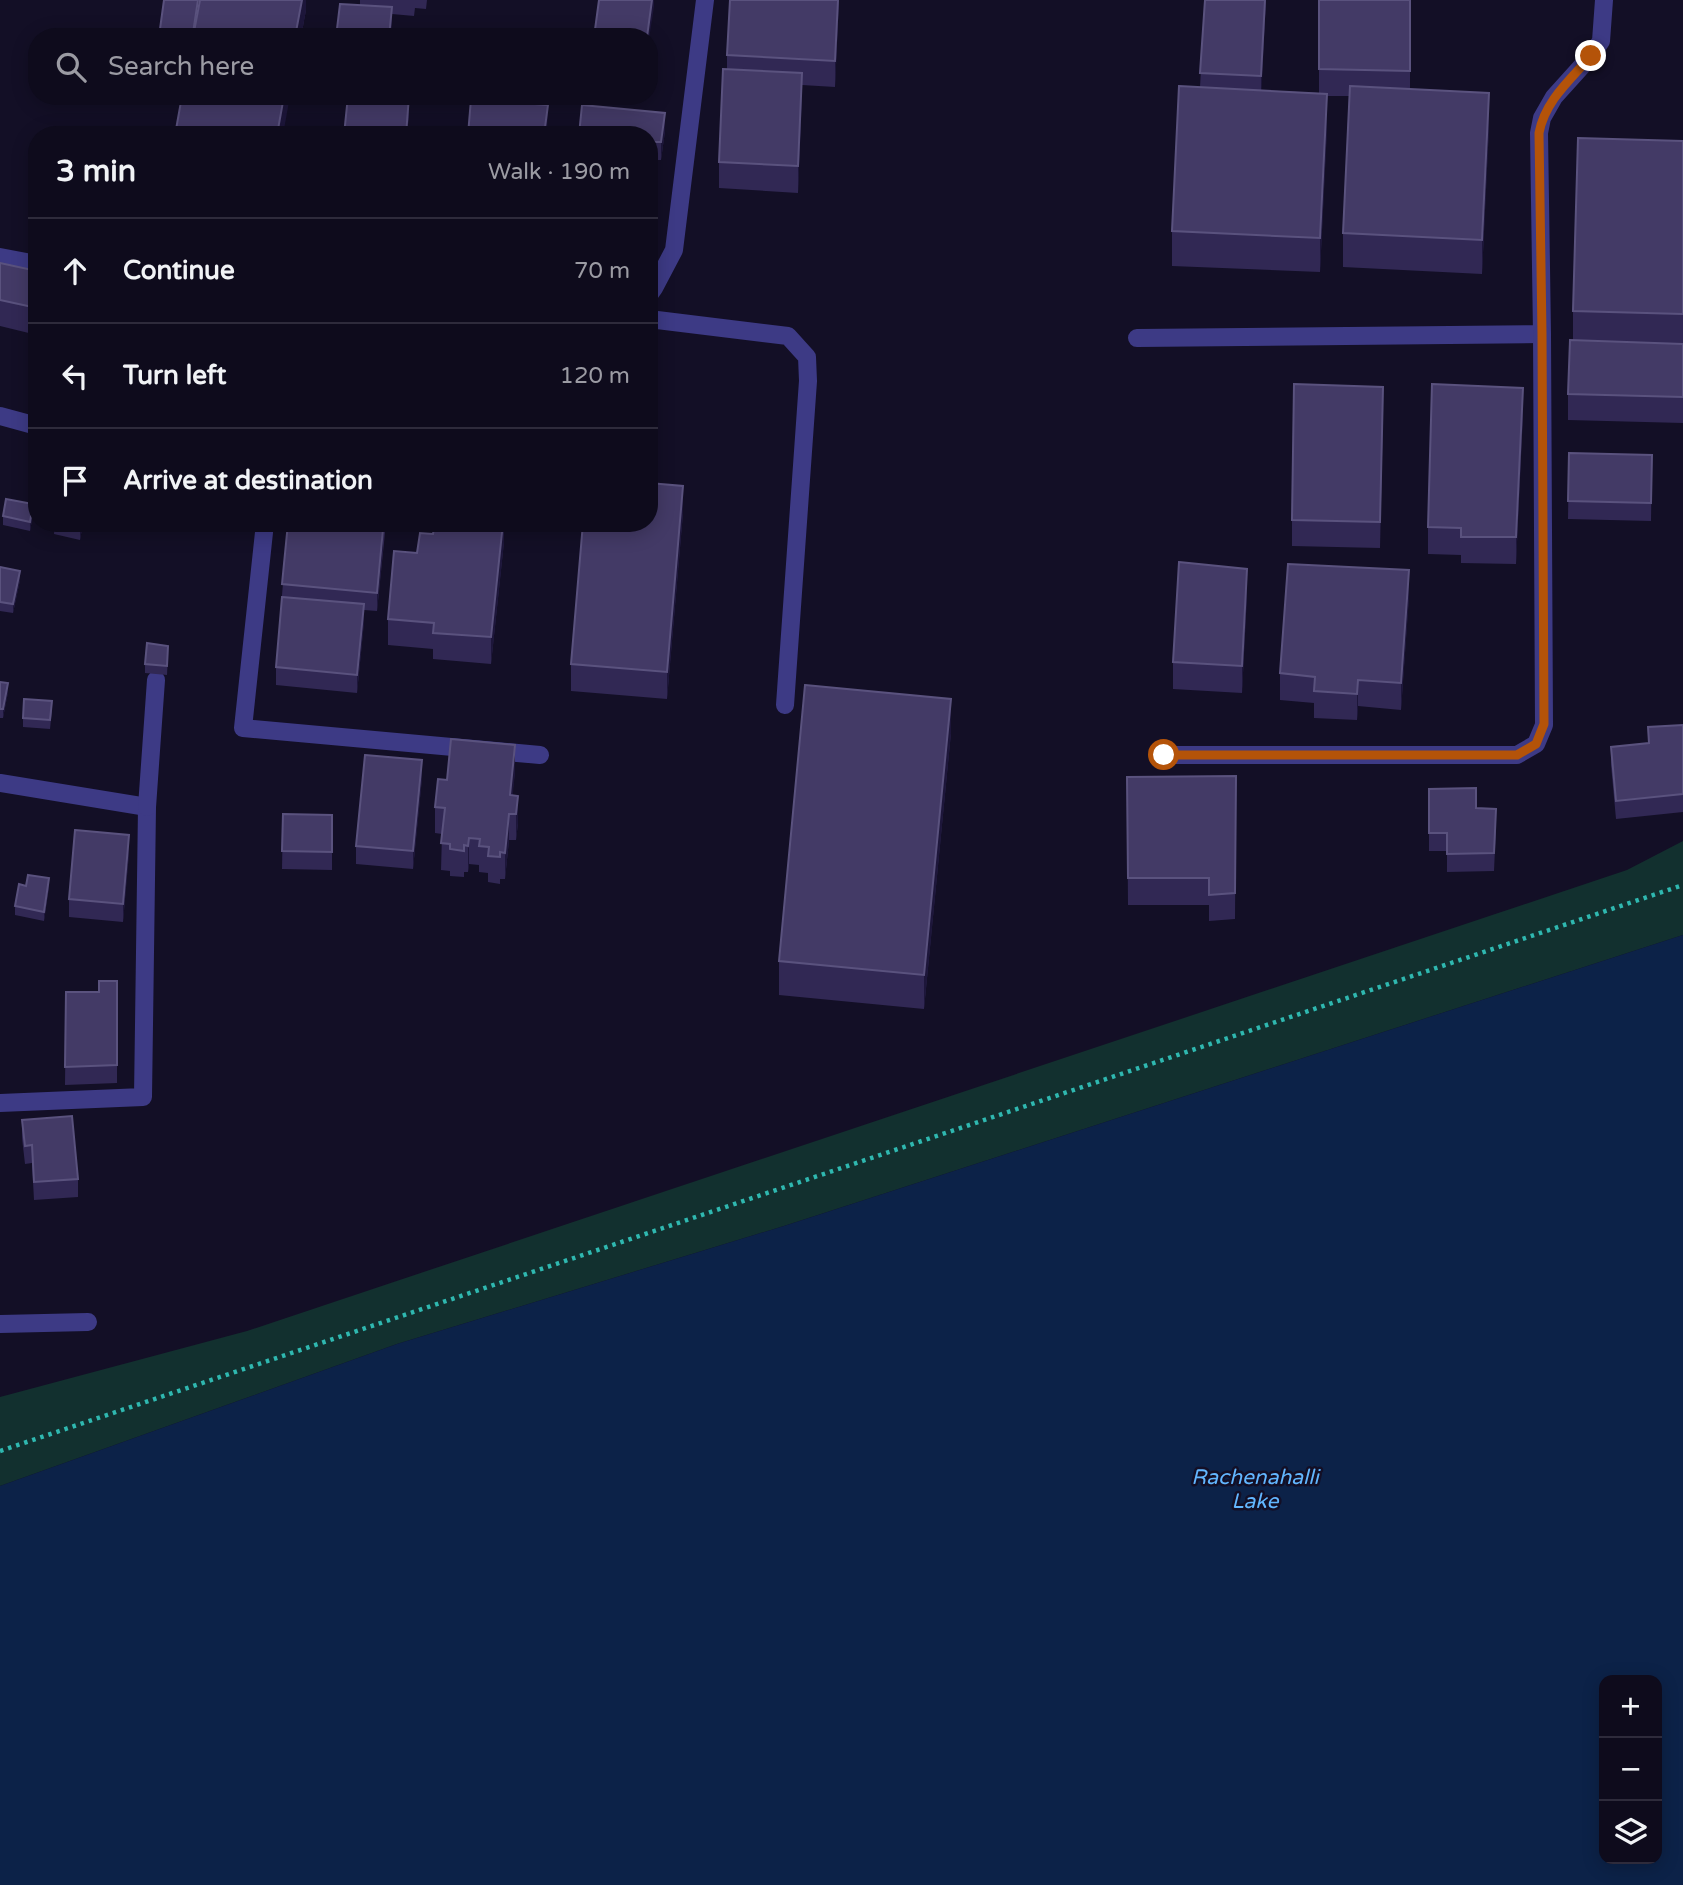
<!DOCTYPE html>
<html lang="en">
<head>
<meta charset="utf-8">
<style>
	:root { --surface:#0e0b1c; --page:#1c1929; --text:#f1f3f6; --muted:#9b9ba3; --line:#2e2b3b }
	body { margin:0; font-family:"Varela Round",sans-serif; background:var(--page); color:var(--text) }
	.controls { position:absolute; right:21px; bottom:21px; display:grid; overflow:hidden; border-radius:14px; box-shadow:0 4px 18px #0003 }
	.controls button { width:63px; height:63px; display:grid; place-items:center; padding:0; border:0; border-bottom:2px solid var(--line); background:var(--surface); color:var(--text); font:35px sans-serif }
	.stop { position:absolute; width:21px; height:21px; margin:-16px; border:5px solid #b45309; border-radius:50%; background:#fff }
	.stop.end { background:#b45309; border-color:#fff; box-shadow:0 2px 7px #0008 }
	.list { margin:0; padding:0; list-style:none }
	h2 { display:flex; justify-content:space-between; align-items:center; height:91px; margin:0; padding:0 28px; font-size:30px }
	h2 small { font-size:23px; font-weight:400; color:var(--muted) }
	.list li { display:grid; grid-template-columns:46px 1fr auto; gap:21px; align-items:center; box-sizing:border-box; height:105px; padding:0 28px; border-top:2px solid var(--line) }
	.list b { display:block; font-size:26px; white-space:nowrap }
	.list em { font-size:23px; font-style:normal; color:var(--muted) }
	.icon { flex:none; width:38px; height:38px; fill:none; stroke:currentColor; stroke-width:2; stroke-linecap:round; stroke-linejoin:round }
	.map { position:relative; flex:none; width:1683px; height:1885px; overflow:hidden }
	.search { position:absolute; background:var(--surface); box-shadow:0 4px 18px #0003; left:28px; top:28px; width:630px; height:77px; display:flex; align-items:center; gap:18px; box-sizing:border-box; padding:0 24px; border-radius:28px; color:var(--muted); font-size:26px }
	.panel { position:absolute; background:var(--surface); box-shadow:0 4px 18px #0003; left:28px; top:126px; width:630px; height:406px; border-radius:28px }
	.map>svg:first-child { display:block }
</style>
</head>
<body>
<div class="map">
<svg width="1683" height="1885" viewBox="0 0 1683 1885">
	<rect width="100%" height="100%" fill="#130f26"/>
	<polygon fill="#12302f" points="1683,841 1683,935 784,1226 397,1344 0,1486 0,1397 247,1331 1627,870"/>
	<path fill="#0c2248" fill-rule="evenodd" d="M1683,935v950h-1683v-399l397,-142 387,-118zM1604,1680h53v179h-53z"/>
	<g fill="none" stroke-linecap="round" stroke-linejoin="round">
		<polyline stroke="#2fb8b0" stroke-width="4.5" stroke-dasharray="3.5 5" stroke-linecap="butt" points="0,1451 1683,885"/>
		<polyline stroke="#3d3a85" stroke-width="18" points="649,319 788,336 807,357 808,381 785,705"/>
		<g stroke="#3d3a85" stroke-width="18">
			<polyline points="0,257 37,264"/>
			<polyline points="649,295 654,288 674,250 705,0"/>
			<polyline points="1137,338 1542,334 1539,133 1542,118 1554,97 1591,56 1601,41 1604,0"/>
			<polyline points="0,416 37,426"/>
			<polyline points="265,523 243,728 540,755"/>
			<polyline points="1164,755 1517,755 1536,744 1544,725 1542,334"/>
			<polyline points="0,783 147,807 143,1097 0,1103"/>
			<polyline points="147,807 156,680"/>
			<polyline points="0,1324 88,1322"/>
		</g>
	</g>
	<g fill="#312854">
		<polygon points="306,0 306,10 301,37 160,37 160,29"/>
		<polygon points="360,0 427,0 426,9 415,8 414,16 392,14 391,37 336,37 360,5"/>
		<polygon points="839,0 835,87 802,85 798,193 719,188 719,162 727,69 727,55"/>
		<polygon points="1205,0 1266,0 1261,90 1319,93 1319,0 1410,0 1410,89 1489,127 1482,274 1343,267 1343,233 1349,96 1327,96 1327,128 1320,272 1172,266 1172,231 1200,87"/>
		<polygon points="331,96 409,96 409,114 407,135 344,135 347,102 331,101"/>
		<polygon points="665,131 661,160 649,160 649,135"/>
		<polygon points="1683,141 1683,423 1568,420 1568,394 1573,340 1573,311"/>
		<polygon points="0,263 37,271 37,335 0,326"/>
		<polygon points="1383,413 1380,548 1292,546 1292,520"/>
		<polygon points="1523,414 1516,564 1461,563 1461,555 1428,554 1428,527"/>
		<polygon points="1569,453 1652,455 1651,521 1568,519"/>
		<polygon points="683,513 667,699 571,691 571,664"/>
		<polygon points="33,514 30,531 3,525 3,516"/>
		<polygon points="55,523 83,523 80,540 54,534"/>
		<polygon points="288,523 386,523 377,611 364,610 364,622 357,693 276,685 276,667"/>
		<polygon points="504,523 504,542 491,664 433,659 433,649 388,645 388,619 417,553 433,534"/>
		<polygon points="0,567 20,580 13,613 0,611"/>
		<polygon points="1247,595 1242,693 1173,689 1173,662"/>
		<polygon points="1409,596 1401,710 1358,706 1357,720 1314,718 1314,703 1280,700 1280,673"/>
		<polygon points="168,655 167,675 145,673 145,664"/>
		<polygon points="0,682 8,692 3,718 0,718"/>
		<polygon points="52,710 50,729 23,727 23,718"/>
		<polygon points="1683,725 1683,812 1616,819 1611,765 1611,747 1648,743 1648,727"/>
		<polygon points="951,733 924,1009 779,995 779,961"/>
		<polygon points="515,772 512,796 518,823 516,840 509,840 505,879 500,879 500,884 488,882 488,873 479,872 479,865 469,864 468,872 464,872 464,877 450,876 450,871 441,870 442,834 435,833 435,807 447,780"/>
		<polygon points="1236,776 1235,919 1209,921 1209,905 1128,905 1127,777"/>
		<polygon points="422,778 413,869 356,864 356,846"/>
		<polygon points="1429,789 1476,808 1496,827 1494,871 1447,872 1447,851 1429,851"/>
		<polygon points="283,814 332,815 332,870 282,869"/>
		<polygon points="129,853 123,922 69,917 69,899"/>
		<polygon points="26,886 49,887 44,921 15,915 15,906"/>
		<polygon points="117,981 117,1083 65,1085 66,992 99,992"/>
		<polygon points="22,1120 78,1179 78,1197 34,1200 32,1163 25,1164 22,1138"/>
	</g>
	<g fill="#1d163a">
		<polygon points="302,0 306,0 306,10 301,37 295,37"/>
		<polygon points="652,0 654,0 654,7 649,39 649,37 647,37"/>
		<polygon points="838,0 839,0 835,87 835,61"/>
		<polygon points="1265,0 1266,0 1261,103 1261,76"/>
		<polygon points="392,7 391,37 389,37"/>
		<polygon points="802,73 802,99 798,193 798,166"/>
		<polygon points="1489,93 1489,127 1482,274 1482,240"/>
		<polygon points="1327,94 1327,128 1320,272 1320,238"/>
		<polygon points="284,96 290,96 283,135 277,135"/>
		<polygon points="409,96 409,114 407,135 406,135"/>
		<polygon points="548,105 547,135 544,135"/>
		<polygon points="665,113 665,131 661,160 661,142"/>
		<polygon points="1523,388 1523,414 1516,564 1516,537"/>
		<polygon points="683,486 683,513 667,699 667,672"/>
		<polygon points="33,504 33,514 30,531 30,522"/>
		<polygon points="81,523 83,523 80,540 80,530"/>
		<polygon points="503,523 504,542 491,664 491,637"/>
		<polygon points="383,529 383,547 377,611 377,593"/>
		<polygon points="1247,569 1247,595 1242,693 1242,666"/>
		<polygon points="1409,570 1409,596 1401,710 1401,683"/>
		<polygon points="20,571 20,580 13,613 13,604"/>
		<polygon points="364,604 364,622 357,693 357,675"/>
		<polygon points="1358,680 1358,706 1357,720 1357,694"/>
		<polygon points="8,683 8,692 3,718 3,709"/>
		<polygon points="951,699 951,733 924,1009 924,975"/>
		<polygon points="515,745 515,772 511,814 510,795"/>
		<polygon points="422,760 422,778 413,869 413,851"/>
		<polygon points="518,796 518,823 516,840 516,814"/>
		<polygon points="509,814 509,840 505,879 505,853"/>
		<polygon points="129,835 129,853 123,922 123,904"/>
		<polygon points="469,838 469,864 468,872 468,846"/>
		<polygon points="49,878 49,887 44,921 44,912"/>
	</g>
	<g fill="#433a66" stroke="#5a527e" stroke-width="2">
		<polygon points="164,0 198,0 193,33 160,29"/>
		<polygon points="200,0 302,0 295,37 193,37"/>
		<polygon points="599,0 652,0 647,37 594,37"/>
		<polygon points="730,0 838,0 835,61 727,55"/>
		<polygon points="1205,0 1265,0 1261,76 1200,73"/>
		<polygon points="1319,0 1410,0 1410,71 1319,69"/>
		<polygon points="340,4 392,7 389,37 336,37"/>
		<polygon points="723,69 802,73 798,166 719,162"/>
		<polygon points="1179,86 1327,94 1320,238 1172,231"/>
		<polygon points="1350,86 1489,93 1482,240 1343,233"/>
		<polygon points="182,96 284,96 277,135 175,135"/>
		<polygon points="348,96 409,96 406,135 344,135"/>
		<polygon points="471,99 548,105 544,135 468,135"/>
		<polygon points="582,105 665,113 661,142 649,142 649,135 579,135"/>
		<polygon points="1578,138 1683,141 1683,314 1573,311"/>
		<polygon points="0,263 37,271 37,308 0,300"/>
		<polygon points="1570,340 1683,344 1683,397 1568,394"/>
		<polygon points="1294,384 1383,387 1380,522 1292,520"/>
		<polygon points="1432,384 1523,388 1516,537 1461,537 1461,528 1428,527"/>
		<polygon points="1569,453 1652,455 1651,503 1568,501"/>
		<polygon points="649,483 683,486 667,672 571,664 583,523 649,523"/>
		<polygon points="6,499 33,504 30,522 3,516"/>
		<polygon points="55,523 81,523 80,530 54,525"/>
		<polygon points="288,523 319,523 383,529 377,593 282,584"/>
		<polygon points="435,523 503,523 491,637 433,633 434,623 388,619 394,551 417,553 420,533 433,534"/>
		<polygon points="1179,562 1247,569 1242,666 1173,662"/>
		<polygon points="1288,564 1409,570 1401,683 1358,680 1357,694 1314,691 1315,677 1280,673"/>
		<polygon points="0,567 20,571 13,604 0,602"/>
		<polygon points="282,597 364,604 357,675 276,667"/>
		<polygon points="147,643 168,646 167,666 145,664"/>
		<polygon points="0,682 8,683 3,709 0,709"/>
		<polygon points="805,685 951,699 924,975 779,961"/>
		<polygon points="24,699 52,701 50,720 23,718"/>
		<polygon points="1683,725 1683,794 1616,801 1611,747 1649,743 1648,727"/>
		<polygon points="451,739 515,745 510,795 518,796 516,814 509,814 505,853 500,852 500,857 488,856 489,847 479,846 480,839 469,838 468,846 464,845 464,851 450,849 450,844 441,843 445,808 435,807 438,779 447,780"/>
		<polygon points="365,755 422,760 413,851 356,846"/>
		<polygon points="1236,776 1235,893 1209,895 1209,878 1128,878 1127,777"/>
		<polygon points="1476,788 1476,808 1496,809 1494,853 1447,854 1447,833 1429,833 1429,789"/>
		<polygon points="283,814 332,815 332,852 282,851"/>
		<polygon points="75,830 129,835 123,904 69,899"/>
		<polygon points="28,875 49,878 44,912 15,906 19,884 26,886"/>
		<polygon points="99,981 117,981 117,1065 65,1067 66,992 99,992"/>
		<polygon points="72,1116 78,1179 34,1182 32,1145 25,1146 22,1120"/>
	</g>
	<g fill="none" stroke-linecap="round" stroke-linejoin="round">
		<path stroke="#b45309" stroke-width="9" d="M1164,755h353l19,-11 8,-20 -2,-390 -3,-201c6,-32 31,-53 52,-77"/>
	</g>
	<g text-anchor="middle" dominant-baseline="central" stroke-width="5" stroke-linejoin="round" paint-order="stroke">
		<g font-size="21" font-style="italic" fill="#62b6ff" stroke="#130f26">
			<text x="1255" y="1477">Rachenahalli<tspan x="1255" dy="24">Lake</tspan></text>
		</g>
	</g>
</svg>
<div class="controls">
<button>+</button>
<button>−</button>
<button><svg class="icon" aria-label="layers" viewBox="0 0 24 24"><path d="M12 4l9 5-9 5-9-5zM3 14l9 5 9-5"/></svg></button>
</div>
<div class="stop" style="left:1164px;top:755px"></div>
<div class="stop end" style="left:1591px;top:56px"></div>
<div class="search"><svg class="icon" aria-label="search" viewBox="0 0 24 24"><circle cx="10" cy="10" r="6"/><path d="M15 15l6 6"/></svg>Search here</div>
<section class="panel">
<h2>3 min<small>Walk · 190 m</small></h2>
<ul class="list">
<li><svg class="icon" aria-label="ahead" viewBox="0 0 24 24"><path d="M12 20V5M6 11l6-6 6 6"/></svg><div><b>Continue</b></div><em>70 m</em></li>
<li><svg class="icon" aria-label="left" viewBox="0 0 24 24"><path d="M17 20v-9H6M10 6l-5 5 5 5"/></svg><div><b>Turn left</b></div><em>120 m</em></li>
<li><svg class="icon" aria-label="arrive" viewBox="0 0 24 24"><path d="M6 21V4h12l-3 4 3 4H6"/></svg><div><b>Arrive at destination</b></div></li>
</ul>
</section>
</div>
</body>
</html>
